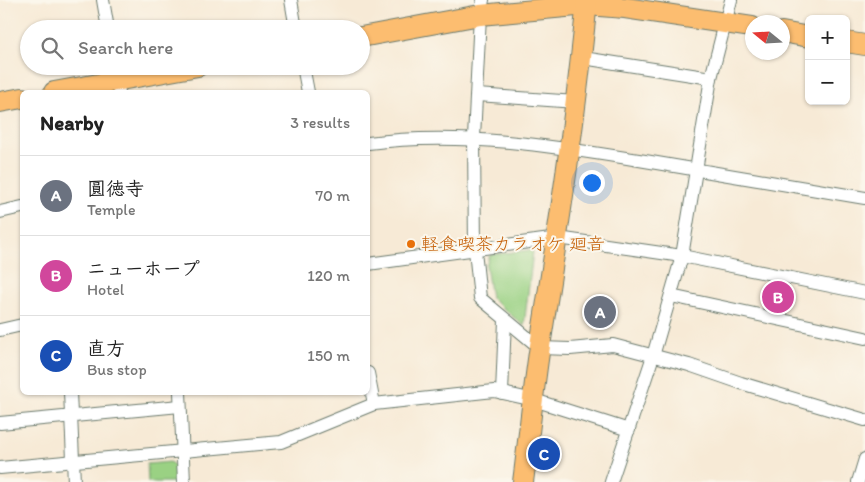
<!DOCTYPE html>
<html lang="en">
<head>
<meta charset="utf-8">
<style>
	:root { --surface:#fff; --page:#f6f6f6; --text:#222; --muted:#767676; --line:#e0e0e0; --accent:#d93025 }
	body { margin:0; font-family:Itim,"Klee One",sans-serif; background:var(--page); color:var(--text) }
	.controls { position:absolute; right:15px; top:15px; display:grid; overflow:hidden; border-radius:8px; box-shadow:0 1px 4px #0004 }
	.controls button { width:45px; height:45px; display:grid; place-items:center; padding:0; border:0; border-bottom:1px solid var(--line); background:var(--surface); color:var(--text); font:25px sans-serif }
	.compass { position:absolute; left:745px; top:15px; width:45px; height:45px; border-radius:50%; background:var(--surface); box-shadow:0 1px 4px #0004; rotate:288deg }
	.you { position:absolute; left:591px; top:182px; width:18px; height:18px; margin:-12px; border:4px solid #fff; border-radius:50%; background:#1a73e8; box-shadow:0 0 0 8px #1a73e833 }
	.badge { display:grid; place-items:center; width:32px; height:32px; border-radius:50%; background:var(--accent); color:#fff; font-size:16px; font-weight:700 }
	.pin { position:absolute; translate:-50% -50%; border:2px solid #fff; box-shadow:0 1px 5px #0006 }
	.list { margin:0; padding:0; list-style:none }
	h2 { display:flex; justify-content:space-between; align-items:center; height:65px; margin:0; padding:0 20px; font-size:21px }
	h2 small { font-size:16px; font-weight:400; color:var(--muted) }
	.list li { display:grid; grid-template-columns:32px 1fr auto; gap:15px; align-items:center; box-sizing:border-box; height:80px; padding:0 20px; border-top:1px solid var(--line) }
	.list b { display:block; font-size:19px; white-space:nowrap }
	.list p { margin:0; font-size:16px; white-space:nowrap; color:var(--muted) }
	.list em { font-size:16px; font-style:normal; color:var(--muted) }
	.icon { flex:none; width:28px; height:28px; fill:none; stroke:currentColor; stroke-width:2; stroke-linecap:round; stroke-linejoin:round }
	.map { position:relative; flex:none; width:865px; height:482px; overflow:hidden }
	.search { position:absolute; background:var(--surface); box-shadow:0 1px 4px #0004; left:20px; top:20px; width:350px; height:55px; display:flex; align-items:center; gap:12px; box-sizing:border-box; padding:0 18px; border-radius:28px; color:var(--muted); font-size:19px }
	.panel { position:absolute; background:var(--surface); box-shadow:0 1px 4px #0004; left:20px; top:90px; width:350px; height:305px; border-radius:8px }
	.map>svg:first-child { display:block }
</style>
</head>
<body>
<div class="map">
<svg width="865" height="482" viewBox="0 0 865 482">
	<rect width="100%" height="100%" fill="#fbf7ec"/>
	<filter id="ink" filterUnits="userSpaceOnUse"><feTurbulence type="fractalNoise" baseFrequency=".02" numOctaves="2"/><feDisplacementMap in="SourceGraphic" scale="10" xChannelSelector="R" yChannelSelector="G"/><feConvolveMatrix kernelMatrix="1 2 1 2 8 2 1 2 1" color-interpolation-filters="sRGB"/></filter>
	<filter id="wash" filterUnits="userSpaceOnUse"><feTurbulence type="fractalNoise" baseFrequency=".0096" numOctaves="4" result="noise"/><feDisplacementMap in="SourceGraphic" scale="20" xChannelSelector="R" yChannelSelector="G"/><feGaussianBlur stdDeviation="1.12" result="paint"/><feColorMatrix in="noise" values="0 0 0 0 0 0 0 0 0 0 0 0 0 0 0 0 0 1.4 0 .05"/><feComposite in="paint" operator="in"/></filter>
	<g filter="url(#wash)">
		<rect width="100%" height="100%" fill="#f7ead6"/>
		<g fill="#9ad183" stroke="#5c875c">
			<polygon points="530,250 533,252 524,326 491,298 486,266 490,255"/>
			<polygon points="170,462 176,467 176,482 148,482 147,464"/>
		</g>
	</g>
	<g filter="url(#ink)">
		<g fill="none" stroke-linecap="round" stroke-linejoin="round">
			<defs>
				<g id="street">
					<polyline points="103,0 108,29"/>
					<polyline points="291,0 296,29"/>
					<polyline points="483,0 480,15 474,138 475,250 480,298 540,348 570,349 613,345 689,365 741,383 865,420"/>
					<polyline points="583,58 711,78"/>
					<polyline points="114,66 119,92"/>
					<polyline points="303,66 308,92"/>
					<polyline points="477,95 576,102"/>
					<path d="M368,143c92,-12 186,3 277,18 73,12 147,25 220,37"/>
					<polyline points="0,212 22,207"/>
					<polyline points="368,264 558,238 682,256 865,293"/>
					<polyline points="671,296 865,338"/>
					<polyline points="0,330 22,325"/>
					<polyline points="368,373 374,404"/>
					<polyline points="70,392 74,482"/>
					<polyline points="180,392 184,482"/>
					<polyline points="502,393 505,320"/>
					<polyline points="0,423 180,406"/>
					<polyline points="0,468 281,442 374,404 494,391 534,400 629,430"/>
					<polyline points="611,482 653,356 682,256 711,78 731,0"/>
					<polyline points="858,482 865,459"/>
				</g>
				<g id="primary">
					<polyline points="782,32 809,37"/>
					<polyline points="361,37 480,15 587,5 625,8 752,27"/>
					<polyline points="846,42 865,45"/>
					<polyline points="54,92 198,66"/>
					<polyline points="0,102 22,98"/>
					<path d="M523,482c6,-45 10,-91 17,-136 18,-115 36,-230 47,-346"/>
				</g>
			</defs>
			<use href="#street" stroke="#6b7a6d" stroke-width="14"/>
			<use href="#primary" stroke="#6b7a6d" stroke-width="22"/>
			<use href="#street" stroke="#fff" stroke-width="12"/>
			<use href="#primary" stroke="#fcbd6f" stroke-width="20"/>
		</g>
	</g>
	<circle fill="#e8710a" stroke="#fbf7ec" stroke-width="2" cx="411" cy="244" r="5"/>
	<g text-anchor="middle" dominant-baseline="central" stroke-width="4" stroke-linejoin="round" paint-order="stroke">
		<g font-size="18" fill="#c56008" stroke="#fbf7ec" text-anchor="start">
			<text x="421" y="244">軽食喫茶カラオケ 廻音</text>
		</g>
	</g>
</svg>
<div class="controls">
<button>+</button>
<button>−</button>
</div>
<svg class="compass" viewBox="-18 -18 36 36"><path d="M0-13l5 13h-10z" fill="#e53935"/><path d="M0 13l5-13h-10z" fill="#767676"/></svg>
<div class="you"></div>
<div class="pin badge" style="left:600px;top:312px;background:#6b7280">A</div>
<div class="pin badge" style="left:778px;top:297px;background:#d1479c">B</div>
<div class="pin badge" style="left:544px;top:454px;background:#1a4fb4">C</div>
<div class="search"><svg class="icon" aria-label="search" viewBox="0 0 24 24"><circle cx="10" cy="10" r="6"/><path d="M15 15l6 6"/></svg>Search here</div>
<section class="panel">
<h2>Nearby<small>3 results</small></h2>
<ul class="list">
<li><span class="badge" style="background:#6b7280">A</span><div><b>圓徳寺</b><p>Temple</p></div><em>70 m</em></li>
<li><span class="badge" style="background:#d1479c">B</span><div><b>ニューホープ</b><p>Hotel</p></div><em>120 m</em></li>
<li><span class="badge" style="background:#1a4fb4">C</span><div><b>直方</b><p>Bus stop</p></div><em>150 m</em></li>
</ul>
</section>
</div>
</body>
</html>
